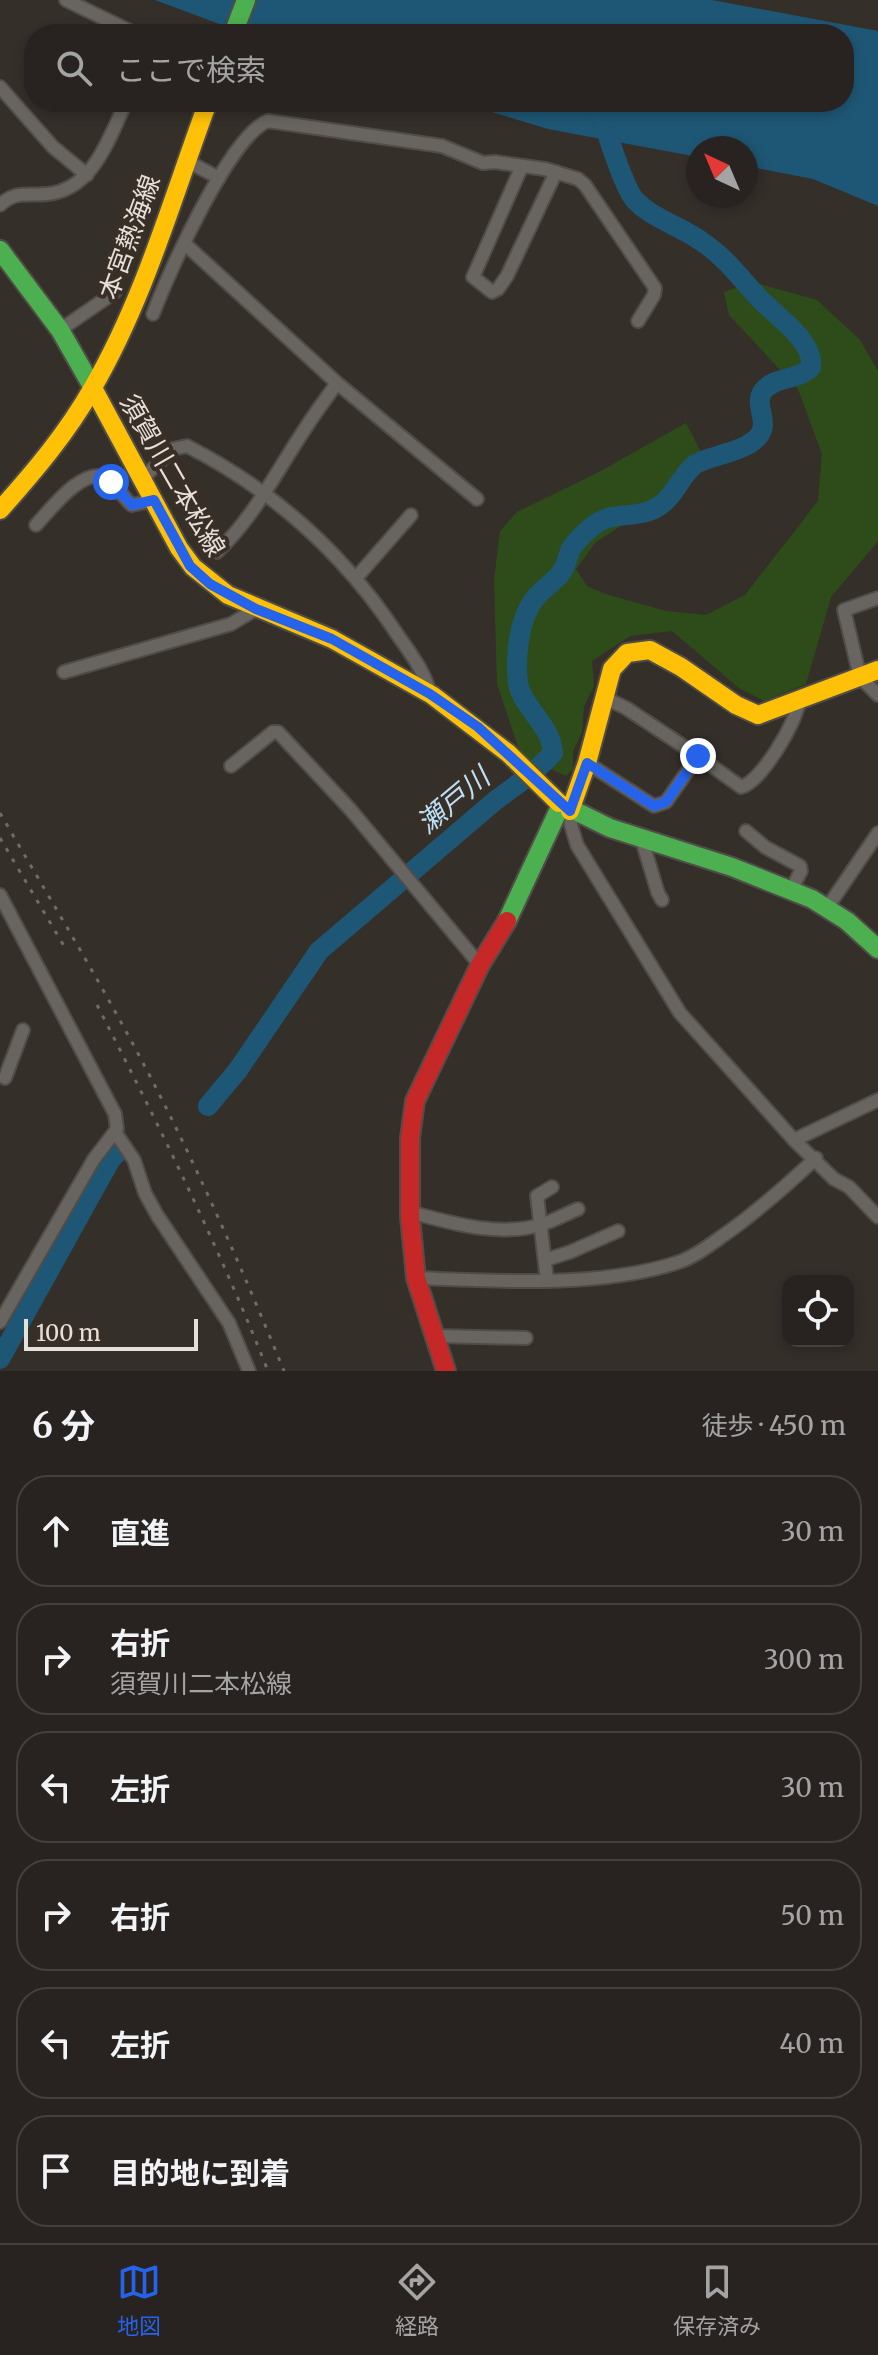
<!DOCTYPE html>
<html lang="ja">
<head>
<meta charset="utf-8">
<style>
	:root { --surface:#282320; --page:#302b29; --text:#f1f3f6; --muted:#a5a4a5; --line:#44403e; --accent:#2563eb }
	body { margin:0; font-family:Merriweather,"Noto Sans JP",serif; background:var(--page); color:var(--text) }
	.controls { position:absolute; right:24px; bottom:24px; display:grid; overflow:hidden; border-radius:16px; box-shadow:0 4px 12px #0003 }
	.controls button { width:72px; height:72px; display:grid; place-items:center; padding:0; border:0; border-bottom:2px solid var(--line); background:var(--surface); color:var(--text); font:40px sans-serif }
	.compass { position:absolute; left:686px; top:136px; width:72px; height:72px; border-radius:50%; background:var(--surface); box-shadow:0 4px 12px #0003; rotate:316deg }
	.scale { position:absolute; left:24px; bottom:20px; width:174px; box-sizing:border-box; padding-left:8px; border:4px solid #e6e0da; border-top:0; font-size:22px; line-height:28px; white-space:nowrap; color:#e6e0da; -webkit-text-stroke:6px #392f26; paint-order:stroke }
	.stop { position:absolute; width:24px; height:24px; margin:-18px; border:6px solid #2563eb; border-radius:50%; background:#fff }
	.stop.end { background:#2563eb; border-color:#fff; box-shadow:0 2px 8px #0008 }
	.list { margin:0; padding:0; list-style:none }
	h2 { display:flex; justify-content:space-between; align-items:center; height:104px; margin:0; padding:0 32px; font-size:34px }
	h2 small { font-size:26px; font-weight:400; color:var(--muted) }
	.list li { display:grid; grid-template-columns:52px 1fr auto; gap:24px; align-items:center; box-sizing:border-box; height:112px; margin:0 16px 16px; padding:0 16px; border:2px solid var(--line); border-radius:32px }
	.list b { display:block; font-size:30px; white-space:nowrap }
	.list p { margin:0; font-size:26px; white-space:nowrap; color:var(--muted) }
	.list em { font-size:26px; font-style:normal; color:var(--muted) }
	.icon { flex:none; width:44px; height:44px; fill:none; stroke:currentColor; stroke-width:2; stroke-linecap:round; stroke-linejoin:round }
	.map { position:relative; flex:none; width:878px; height:1371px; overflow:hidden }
	.search { position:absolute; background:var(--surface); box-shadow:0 4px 12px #0003; left:24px; right:24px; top:24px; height:88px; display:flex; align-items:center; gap:20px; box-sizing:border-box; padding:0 28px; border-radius:32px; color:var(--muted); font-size:30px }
	.sheet { height:872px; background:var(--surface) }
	nav { display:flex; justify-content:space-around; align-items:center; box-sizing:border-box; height:112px; border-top:2px solid var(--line); background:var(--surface); font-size:22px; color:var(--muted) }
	nav a { display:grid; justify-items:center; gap:4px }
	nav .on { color:var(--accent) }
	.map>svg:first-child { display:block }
</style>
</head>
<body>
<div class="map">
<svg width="878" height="1371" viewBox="0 0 878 1371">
	<rect width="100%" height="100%" fill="#352f2a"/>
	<polygon fill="#2e4c1a" points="752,282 817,300 860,340 878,371 878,541 831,597 806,684 764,701 739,688 672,631 630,636 592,661 594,686 584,706 582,732 573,751 573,769 566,776 521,756 497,684 494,580 500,531 517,512 599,472 686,423 702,454 650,507 596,542 576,569 587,586 605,594 666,611 706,615 745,595 818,501 822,454 798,389 729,315 724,292"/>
	<polygon fill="#1e5775" points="155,0 712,0 878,31 878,206 813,179 746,166 746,148 698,148 698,157 548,129 458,102 844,102 844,34 246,34"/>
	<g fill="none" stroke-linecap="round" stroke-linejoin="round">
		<g stroke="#1e5775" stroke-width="20">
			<path d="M208,1106l30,-36 81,-119 177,-151 37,-27 20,-20c-2,-29 -30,-44 -35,-70 -2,-12 -1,-31 1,-43 2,-15 8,-33 18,-44 8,-9 20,-16 26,-26 4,-7 5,-16 9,-23 6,-8 18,-20 27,-25 15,-10 36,-4 53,-12 21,-9 26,-30 41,-44 9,-8 43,-13 56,-22 29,-17 2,-36 14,-53 11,-15 36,-10 48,-24 4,-26 -38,-53 -54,-71 -18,-20 -32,-39 -56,-55 -21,-15 -50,-23 -67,-42 -12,-15 -30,-76 -37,-97"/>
			<polyline points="0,1359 102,1175 111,1159 123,1147"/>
		</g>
		<defs>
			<g id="street">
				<polyline points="66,0 136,34"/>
				<polyline points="0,87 53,147 87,175"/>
				<polyline points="185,160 219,178"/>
				<polyline points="522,166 473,277 492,292 498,289 507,276 556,172"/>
				<path d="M0,205c16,-15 28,-9 47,-11 46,-4 62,-56 79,-92"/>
				<polyline points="185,244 337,383 477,499"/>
				<path d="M153,314c15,-40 77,-179 115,-193l174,25 41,17 12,-1 50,7 33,10 7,6 70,103 -1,7 -16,26"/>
				<polyline points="60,330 115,292"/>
				<path d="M142,479l31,-30 14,-3c84,43 155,106 208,185 14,21 29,38 35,63"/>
				<path d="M36,525c14,-15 47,-59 70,-47 11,6 16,19 26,27l22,-5"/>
				<path d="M217,552c36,-34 57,-76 84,-117 11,-18 24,-35 36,-52"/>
				<polyline points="356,578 411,515"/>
				<polyline points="878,598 844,610 860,677 878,695"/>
				<polyline points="64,672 231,624 256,609"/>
				<polyline points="603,697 626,708 698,756"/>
				<path d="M587,763l67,43 12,-4 32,-46 43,31c20,-5 56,-65 58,-86"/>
				<polyline points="231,766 273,732 278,732 350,809 480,965"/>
				<polyline points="570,811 571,825 577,845 680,1013 794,1140 834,1179 849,1187 878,1217"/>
				<polyline points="746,831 765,847 800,866 801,871 791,890"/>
				<polyline points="641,837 658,893 662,900"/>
				<polyline points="0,895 115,1114 117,1129 94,1159 0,1322"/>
				<polyline points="827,908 878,833"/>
				<polyline points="5,1078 23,1030"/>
				<polyline points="115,1132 134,1160 145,1193 157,1215 229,1323 249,1371"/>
				<polyline points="794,1140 878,1100"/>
				<path d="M410,1212c41,11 91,26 133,12 12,-4 23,-10 35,-15"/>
				<polyline points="545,1260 570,1252 618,1231"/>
				<path d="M416,1278c82,3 185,10 263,-16 15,-5 30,-16 42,-25 35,-24 64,-50 95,-79"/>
				<polyline points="547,1280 537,1196 552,1187"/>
				<polyline points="436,1336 526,1338"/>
			</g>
			<g id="fast">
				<polyline points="233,34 246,0"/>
				<polyline points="0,250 60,330 93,388"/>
				<polyline points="559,803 610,828 732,867 812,899 847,921 878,949"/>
				<polyline points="507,921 561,805"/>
			</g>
			<g id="slow">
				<polyline points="93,388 179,548 193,567 228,595 332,639 432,695 508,753 559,803"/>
				<path d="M0,510c34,-38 67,-77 92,-121 52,-89 80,-190 116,-287"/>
				<polyline points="570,811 587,763 612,669 627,653 650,650 681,667 736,705 758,715 878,670"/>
			</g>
			<polyline id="jam" points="446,1371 416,1278 410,1217 410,1138 415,1101 480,965 507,921"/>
		</defs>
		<use href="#street" stroke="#504c47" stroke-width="16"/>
		<use href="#fast" stroke="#504c47" stroke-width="22"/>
		<use href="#slow" stroke="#504c47" stroke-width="22"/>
		<use href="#jam" stroke="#504c47" stroke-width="22"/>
		<use href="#street" stroke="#686460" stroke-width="12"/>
		<use href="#fast" stroke="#4caf50" stroke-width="18"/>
		<use href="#slow" stroke="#ffc107" stroke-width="18"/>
		<use href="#jam" stroke="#c62828" stroke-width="18"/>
		<g stroke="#706b67" stroke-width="3" stroke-dasharray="4 8" stroke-linecap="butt">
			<path d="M0,813c61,105 125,209 178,319 38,78 73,158 106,239"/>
			<polyline points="0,838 64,946"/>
			<path d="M97,1005c62,120 121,240 171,366"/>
		</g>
	</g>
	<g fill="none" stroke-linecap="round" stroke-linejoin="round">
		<polyline stroke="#2563eb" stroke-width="10" points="111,482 132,505 154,500 190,566 210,584 256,609 332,639 430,694 478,727 570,811 587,763 654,806 666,802 698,756"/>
	</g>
	<g text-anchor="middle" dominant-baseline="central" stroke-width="8" stroke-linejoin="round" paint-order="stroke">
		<g font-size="26" fill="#e6e0da" stroke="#392f26">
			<text transform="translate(129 237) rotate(-70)">本宮熱海線</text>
			<text transform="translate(173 475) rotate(60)">須賀川二本松線</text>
		</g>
		<g font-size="28" font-style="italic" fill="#b9e0f8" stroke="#392f26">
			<text transform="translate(453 800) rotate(-40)">瀬戸川</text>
		</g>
	</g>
</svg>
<div class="controls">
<button><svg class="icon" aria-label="locate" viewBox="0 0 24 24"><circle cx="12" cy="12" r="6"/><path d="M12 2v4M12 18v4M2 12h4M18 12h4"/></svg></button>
</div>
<svg class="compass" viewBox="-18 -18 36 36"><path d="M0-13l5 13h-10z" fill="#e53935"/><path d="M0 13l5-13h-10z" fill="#a5a4a5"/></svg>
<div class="scale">100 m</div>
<div class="stop" style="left:111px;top:482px"></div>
<div class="stop end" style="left:698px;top:756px"></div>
<div class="search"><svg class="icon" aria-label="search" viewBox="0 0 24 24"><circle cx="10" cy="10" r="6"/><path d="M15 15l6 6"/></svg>ここで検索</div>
</div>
<section class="sheet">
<h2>6 分<small>徒歩 · 450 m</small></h2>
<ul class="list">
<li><svg class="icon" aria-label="ahead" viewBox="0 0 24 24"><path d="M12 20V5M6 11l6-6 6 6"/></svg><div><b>直進</b></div><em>30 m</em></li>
<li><svg class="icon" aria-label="right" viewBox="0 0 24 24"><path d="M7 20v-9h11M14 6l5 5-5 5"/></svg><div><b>右折</b><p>須賀川二本松線</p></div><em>300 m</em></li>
<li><svg class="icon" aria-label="left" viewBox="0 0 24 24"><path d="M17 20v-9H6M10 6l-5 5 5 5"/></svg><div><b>左折</b></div><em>30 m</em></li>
<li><svg class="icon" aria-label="right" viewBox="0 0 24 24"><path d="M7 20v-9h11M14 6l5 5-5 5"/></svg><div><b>右折</b></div><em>50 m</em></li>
<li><svg class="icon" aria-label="left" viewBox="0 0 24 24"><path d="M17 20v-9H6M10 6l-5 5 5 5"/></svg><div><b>左折</b></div><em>40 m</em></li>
<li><svg class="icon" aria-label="arrive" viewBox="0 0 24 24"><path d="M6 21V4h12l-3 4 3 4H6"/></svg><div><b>目的地に到着</b></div></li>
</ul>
</section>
<nav>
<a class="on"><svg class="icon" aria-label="map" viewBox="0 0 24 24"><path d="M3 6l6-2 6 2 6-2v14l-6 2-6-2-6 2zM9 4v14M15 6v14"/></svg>地図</a>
<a><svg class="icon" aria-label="directions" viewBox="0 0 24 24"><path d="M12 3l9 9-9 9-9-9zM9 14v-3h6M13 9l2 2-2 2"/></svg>経路</a>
<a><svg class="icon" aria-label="saved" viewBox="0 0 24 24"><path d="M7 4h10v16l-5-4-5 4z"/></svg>保存済み</a>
</nav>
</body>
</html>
